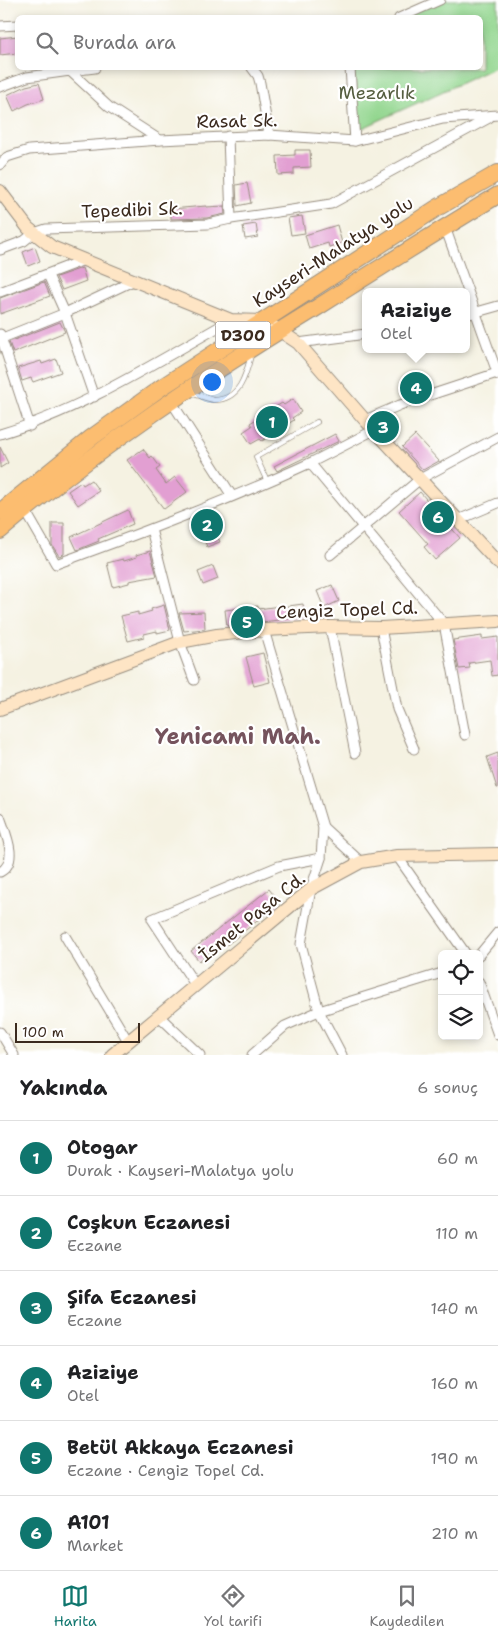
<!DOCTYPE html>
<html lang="tr">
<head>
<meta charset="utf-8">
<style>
	:root { --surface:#fff; --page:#f2f2f2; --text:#202124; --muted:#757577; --line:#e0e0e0; --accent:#0f766e }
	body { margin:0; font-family:"Shantell Sans",sans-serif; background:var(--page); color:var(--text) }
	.controls { position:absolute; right:15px; bottom:15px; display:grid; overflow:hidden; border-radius:8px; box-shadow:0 2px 8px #0003 }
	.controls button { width:45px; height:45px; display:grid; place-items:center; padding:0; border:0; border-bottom:1px solid var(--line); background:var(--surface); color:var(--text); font:25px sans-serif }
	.scale { position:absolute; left:15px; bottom:12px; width:125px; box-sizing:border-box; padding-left:5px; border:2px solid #3b2a1e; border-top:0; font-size:14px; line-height:18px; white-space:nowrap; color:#3b2a1e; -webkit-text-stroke:4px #fff; paint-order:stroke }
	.you { position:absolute; left:211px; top:381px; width:18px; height:18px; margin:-12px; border:4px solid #fff; border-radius:50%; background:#1a73e8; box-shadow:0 0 0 8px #1a73e833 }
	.badge { display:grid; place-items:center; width:32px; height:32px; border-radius:50%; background:var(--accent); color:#fff; font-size:16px; font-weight:700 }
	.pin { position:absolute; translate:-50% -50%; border:2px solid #fff; box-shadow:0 1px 5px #0006 }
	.popup { position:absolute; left:362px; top:288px; width:108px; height:65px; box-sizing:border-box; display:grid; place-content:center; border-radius:8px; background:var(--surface); filter:drop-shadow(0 1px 4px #0005); font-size:16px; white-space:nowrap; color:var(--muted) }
	.popup b { font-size:19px; color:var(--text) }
	.popup::after { content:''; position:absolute; left:50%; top:100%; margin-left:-10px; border:10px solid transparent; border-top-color:var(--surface) }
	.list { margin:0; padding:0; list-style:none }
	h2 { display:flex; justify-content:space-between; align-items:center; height:65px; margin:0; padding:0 20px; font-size:21px }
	h2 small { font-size:16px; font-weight:400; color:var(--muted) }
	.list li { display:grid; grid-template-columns:32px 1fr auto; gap:15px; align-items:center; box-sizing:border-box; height:75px; padding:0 20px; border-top:1px solid var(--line) }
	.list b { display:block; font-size:19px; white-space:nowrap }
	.list p { margin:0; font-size:16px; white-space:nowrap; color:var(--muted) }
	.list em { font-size:16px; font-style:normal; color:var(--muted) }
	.icon { flex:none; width:28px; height:28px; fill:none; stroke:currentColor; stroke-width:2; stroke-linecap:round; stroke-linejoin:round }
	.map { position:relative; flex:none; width:498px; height:1055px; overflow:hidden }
	.search { position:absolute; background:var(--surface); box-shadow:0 2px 8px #0003; left:15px; right:15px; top:15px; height:55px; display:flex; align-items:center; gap:12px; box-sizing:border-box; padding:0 18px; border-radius:8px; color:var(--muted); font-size:19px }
	.sheet { height:515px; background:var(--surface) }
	nav { display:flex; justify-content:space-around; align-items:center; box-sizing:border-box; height:70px; border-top:1px solid var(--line); background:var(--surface); font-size:14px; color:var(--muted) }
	nav a { display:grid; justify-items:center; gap:2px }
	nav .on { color:var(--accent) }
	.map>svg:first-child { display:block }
</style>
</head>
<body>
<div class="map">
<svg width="498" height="1055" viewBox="0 0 498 1055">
	<rect width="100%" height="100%" fill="#fff"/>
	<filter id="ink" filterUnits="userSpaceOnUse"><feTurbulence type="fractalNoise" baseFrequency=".02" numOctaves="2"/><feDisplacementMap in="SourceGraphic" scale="10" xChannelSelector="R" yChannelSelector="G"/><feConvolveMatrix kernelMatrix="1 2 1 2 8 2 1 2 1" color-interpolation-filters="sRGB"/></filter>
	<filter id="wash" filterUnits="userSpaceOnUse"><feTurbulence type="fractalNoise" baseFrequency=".0096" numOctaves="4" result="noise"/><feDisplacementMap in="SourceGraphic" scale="20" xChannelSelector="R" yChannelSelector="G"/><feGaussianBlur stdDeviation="1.12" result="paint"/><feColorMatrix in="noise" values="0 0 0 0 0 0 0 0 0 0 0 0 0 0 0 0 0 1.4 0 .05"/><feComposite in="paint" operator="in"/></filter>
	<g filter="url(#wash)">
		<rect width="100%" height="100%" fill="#f5f2e2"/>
		<polygon fill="#92d68e" stroke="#668056" points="440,0 498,0 498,66 354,132 349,68 480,68 480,18 399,17"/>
		<g id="blocks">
			<g fill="#e29fd2">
				<polygon points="18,36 18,53 0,55 0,38"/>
				<polygon points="39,83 44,99 28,104 14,111 7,95 26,86"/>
				<polygon points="295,150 310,150 311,167 294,168 294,174 278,175 277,156 295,155"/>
				<polygon points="247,183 251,203 237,206 236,185"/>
				<polygon points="206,206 206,207 224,206 225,214 207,218 171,219 171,209"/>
				<polygon points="302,216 305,233 291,235 288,218"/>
				<polygon points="256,224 258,237 245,239 243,226"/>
				<polygon points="337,225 342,243 329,247 328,243 309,249 305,235"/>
				<polygon points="35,247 40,261 28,266 23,252"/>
				<polygon points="82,268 86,281 62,290 56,277"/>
				<polygon points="44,282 50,296 0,314 0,298"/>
				<polygon points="60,322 65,332 13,353 9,342"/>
				<polygon points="56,359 61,372 33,382 31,378 22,381 18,368 41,361 42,364"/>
				<polygon points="293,399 301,412 292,418 294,420 262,441 260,439 251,444 243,432 252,426 250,423 282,403 284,405"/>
				<polygon points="335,434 339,441 277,471 274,466"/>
				<polygon points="415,435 439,461 423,470 402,447"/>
				<polygon points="0,447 8,463 0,468"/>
				<polygon points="143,449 150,458 152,456 160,467 156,470 166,484 175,477 187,492 164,509 127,460"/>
				<polygon points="91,480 99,491 78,505 68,491 81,482 83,485"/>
				<polygon points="420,492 460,538 435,560 424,547 428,544 399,511"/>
				<polygon points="128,510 133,524 98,539 99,541 77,550 71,537"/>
				<polygon points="52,523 64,523 64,554 59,556 52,545"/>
				<polygon points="212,523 220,542 207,547 200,528"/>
				<polygon points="150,551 157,576 129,581 129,583 113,587 107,563 123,559 124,561 137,557 136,555"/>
				<polygon points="213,566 218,579 203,585 198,572"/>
				<polygon points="332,585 339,601 324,608 317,591"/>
				<polygon points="303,604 305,617 227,626 225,610 258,606 258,609 280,606 281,607"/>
				<polygon points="164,605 170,630 157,633 157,631 144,634 144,637 128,641 121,616 138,612 138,615 152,611 151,609"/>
				<polygon points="204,612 205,629 184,631 179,613"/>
				<polygon points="482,636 482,639 498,637 498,675 492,676 490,660 469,663 470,668 459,669 453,640"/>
				<polygon points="263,653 270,682 254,686 246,657"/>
				<polygon points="498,753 498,788 497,788 487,757"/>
				<polygon points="269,889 280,903 223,948 220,944 199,961 191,951"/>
			</g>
		</g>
	</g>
	<g filter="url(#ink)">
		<use href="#blocks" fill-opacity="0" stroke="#988e80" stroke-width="1"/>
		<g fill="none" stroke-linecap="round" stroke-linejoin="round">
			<defs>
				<g id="lane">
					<path d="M191,393c7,2 16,6 23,7 26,0 32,-25 37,-45"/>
					<polyline points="267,481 256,457 317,422"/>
				</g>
				<g id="street">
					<polyline points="399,18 440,0"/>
					<polyline points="0,26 18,25"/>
					<polyline points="252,68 258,76 260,83 269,135"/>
					<polyline points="350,68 355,141"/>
					<polyline points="70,71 95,68"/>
					<polyline points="0,87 27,77 70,71 109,107 160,140 269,135 355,141 443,119 498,115"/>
					<polyline points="228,136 231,219"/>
					<polyline points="0,165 7,157 29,150 160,140"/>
					<polyline points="445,227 498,375"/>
					<polyline points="0,250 24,241 34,233 46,229 208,224 231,219 331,204 489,118"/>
					<polyline points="48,275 65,313 94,397"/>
					<polyline points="0,292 84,260"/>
					<polyline points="466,315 498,306"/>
					<polyline points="0,334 30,426"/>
					<polyline points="0,339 65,313 133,281"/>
					<polyline points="298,343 366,334"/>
					<polyline points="171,401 232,496"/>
					<polyline points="365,420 400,405 497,373"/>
					<path d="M0,434c82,-24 156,-72 231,-114"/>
					<polyline points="310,463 444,624 465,735"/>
					<path d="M25,510l31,54c85,-31 171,-63 254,-101 22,-11 43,-22 64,-33"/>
					<polyline points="458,520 498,503"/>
					<polyline points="151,529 180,642 194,680"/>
					<polyline points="330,555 420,479 498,437"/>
					<polyline points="330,627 355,753"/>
					<polyline points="381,628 397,709 414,749"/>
					<polyline points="264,630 323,827 321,858 311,889 301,944 319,1011 342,1055"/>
					<path d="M0,817c5,15 20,45 0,55"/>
					<polyline points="323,827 361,862"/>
					<polyline points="397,856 466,954"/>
					<polyline points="65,936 128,1041"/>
					<polyline points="479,955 498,932"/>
					<polyline points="479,982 498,1035"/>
					<polyline points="196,986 152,919 279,866 321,858"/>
					<polyline points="159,1016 200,1055"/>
					<polyline points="0,1032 14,1055"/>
					<polyline points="252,1055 285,1026 319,1011 442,973"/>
				</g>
				<g id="secondary">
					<polyline points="0,191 28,228 52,247 231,320 265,321 298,343 365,420 498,563"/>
					<polyline points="0,709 180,642 217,635 264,630 330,627 381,628 498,621"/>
					<polyline points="112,1055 311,889 361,862 397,856 498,854"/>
				</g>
				<g id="highway">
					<polyline points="0,512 91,438 162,387 437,208 498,173"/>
					<path d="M0,531c99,-85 207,-156 318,-224 60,-38 119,-75 180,-112"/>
				</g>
			</defs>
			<use href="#lane" stroke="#988e80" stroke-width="6"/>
			<use href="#street" stroke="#988e80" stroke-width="11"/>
			<use href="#secondary" stroke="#988e80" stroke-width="14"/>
			<use href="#highway" stroke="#988e80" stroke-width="18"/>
			<use href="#lane" stroke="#fff" stroke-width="4.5"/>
			<use href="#street" stroke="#fff" stroke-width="9"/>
			<use href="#secondary" stroke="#fee5c5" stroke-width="12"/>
			<use href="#highway" stroke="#fcbd6f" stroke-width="16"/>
		</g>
	</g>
	<g text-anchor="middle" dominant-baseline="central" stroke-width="4.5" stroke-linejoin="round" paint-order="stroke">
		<rect fill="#fff" stroke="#766a62" stroke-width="1" x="215.5" y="321.5" width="55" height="27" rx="4"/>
		<g font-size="16" font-weight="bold" fill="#3b2a1e">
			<text x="243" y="335">D300</text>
		</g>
		<g font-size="18" fill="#555e40" stroke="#fff">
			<text x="377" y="93">Mezarlık</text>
		</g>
		<g font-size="18" fill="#3b2a1e" stroke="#fff">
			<text transform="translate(237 121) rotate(-1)">Rasat Sk.</text>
			<text transform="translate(132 210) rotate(-2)">Tepedibi Sk.</text>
			<text transform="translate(333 252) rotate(-33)">Kayseri-Malatya yolu</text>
			<text transform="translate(347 610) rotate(-2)">Cengiz Topel Cd.</text>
			<text transform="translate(252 917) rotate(-39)">İsmet Paşa Cd.</text>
		</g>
		<g font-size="22" font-weight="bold" fill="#75535d" stroke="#fff">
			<text x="238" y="736">Yenicami Mah.</text>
		</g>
	</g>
</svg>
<div class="controls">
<button><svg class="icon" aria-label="locate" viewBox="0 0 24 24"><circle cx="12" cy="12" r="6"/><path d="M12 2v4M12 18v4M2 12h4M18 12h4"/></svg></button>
<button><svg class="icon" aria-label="layers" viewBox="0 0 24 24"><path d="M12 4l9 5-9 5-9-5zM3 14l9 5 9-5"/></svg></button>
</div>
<div class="scale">100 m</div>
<div class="you"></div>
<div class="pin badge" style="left:272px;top:422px">1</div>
<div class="pin badge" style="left:207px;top:525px">2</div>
<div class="pin badge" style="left:383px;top:427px">3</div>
<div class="pin badge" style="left:416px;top:388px">4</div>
<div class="popup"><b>Aziziye</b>Otel</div>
<div class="pin badge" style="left:247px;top:622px">5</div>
<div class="pin badge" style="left:438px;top:517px">6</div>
<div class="search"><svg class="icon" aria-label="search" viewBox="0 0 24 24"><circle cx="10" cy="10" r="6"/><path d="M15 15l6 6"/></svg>Burada ara</div>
</div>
<section class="sheet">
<h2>Yakında<small>6 sonuç</small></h2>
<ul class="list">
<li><span class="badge">1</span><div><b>Otogar</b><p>Durak · Kayseri-Malatya yolu</p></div><em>60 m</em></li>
<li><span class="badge">2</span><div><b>Coşkun Eczanesi</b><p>Eczane</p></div><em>110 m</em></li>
<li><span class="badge">3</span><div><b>Şifa Eczanesi</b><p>Eczane</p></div><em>140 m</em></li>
<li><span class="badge">4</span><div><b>Aziziye</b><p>Otel</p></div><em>160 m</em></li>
<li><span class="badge">5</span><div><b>Betül Akkaya Eczanesi</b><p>Eczane · Cengiz Topel Cd.</p></div><em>190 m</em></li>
<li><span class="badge">6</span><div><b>A101</b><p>Market</p></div><em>210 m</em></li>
</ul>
</section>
<nav>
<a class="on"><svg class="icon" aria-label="map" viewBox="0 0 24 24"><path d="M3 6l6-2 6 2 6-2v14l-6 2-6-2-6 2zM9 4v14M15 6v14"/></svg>Harita</a>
<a><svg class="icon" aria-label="directions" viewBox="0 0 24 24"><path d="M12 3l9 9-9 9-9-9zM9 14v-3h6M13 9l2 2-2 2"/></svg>Yol tarifi</a>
<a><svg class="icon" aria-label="saved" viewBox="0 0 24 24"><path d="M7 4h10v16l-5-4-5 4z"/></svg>Kaydedilen</a>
</nav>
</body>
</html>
